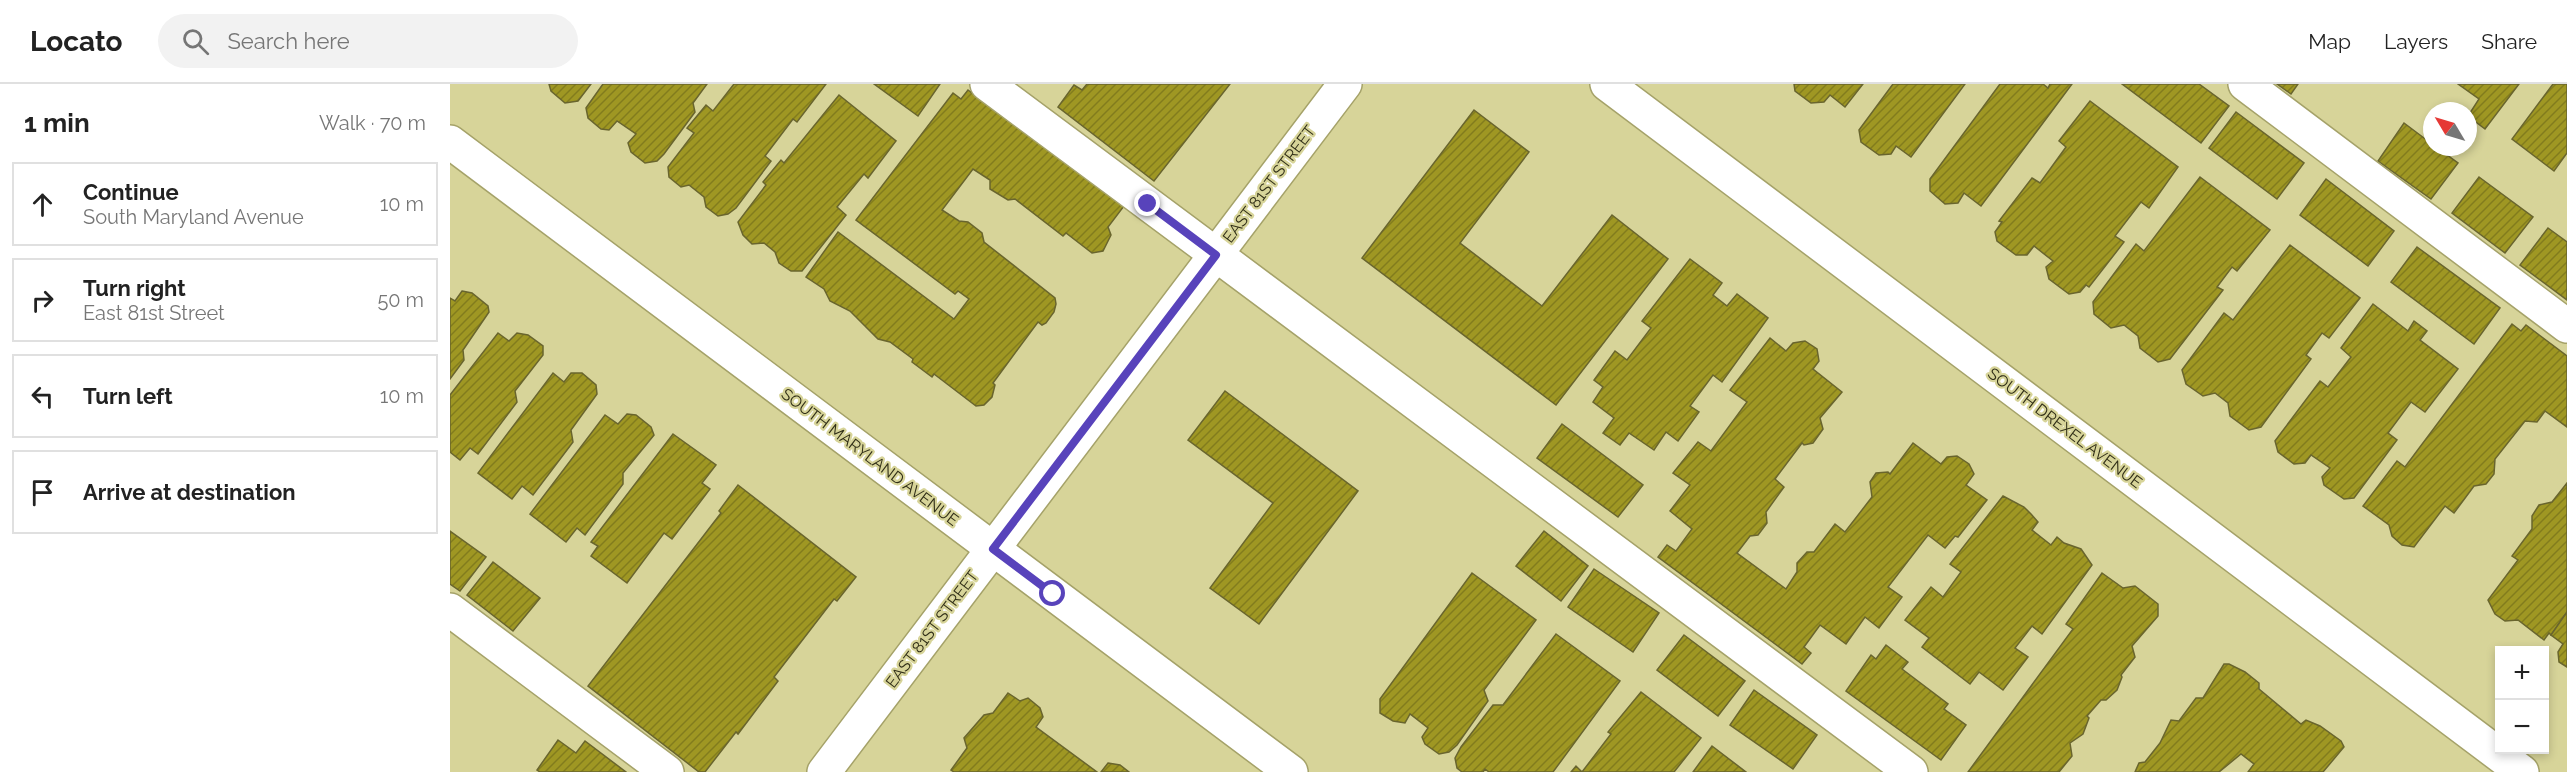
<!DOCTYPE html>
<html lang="en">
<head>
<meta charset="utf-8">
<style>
	:root { --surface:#fff; --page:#f2f2f2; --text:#222; --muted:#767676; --line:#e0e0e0 }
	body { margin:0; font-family:Raleway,sans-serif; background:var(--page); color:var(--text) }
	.controls { position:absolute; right:18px; bottom:18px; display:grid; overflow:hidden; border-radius:0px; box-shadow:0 3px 9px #0003 }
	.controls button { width:54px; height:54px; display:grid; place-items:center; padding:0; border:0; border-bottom:2px solid var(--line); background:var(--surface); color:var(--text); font:30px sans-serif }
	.compass { position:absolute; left:1973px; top:18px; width:54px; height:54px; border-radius:50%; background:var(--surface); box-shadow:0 3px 9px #0003; rotate:308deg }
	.stop { position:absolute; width:18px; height:18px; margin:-14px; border:4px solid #5843bb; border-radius:50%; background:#fff }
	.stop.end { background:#5843bb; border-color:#fff; box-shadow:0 2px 6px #0008 }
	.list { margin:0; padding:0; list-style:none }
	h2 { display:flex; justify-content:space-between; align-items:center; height:78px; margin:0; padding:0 24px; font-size:26px }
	h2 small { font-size:20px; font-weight:400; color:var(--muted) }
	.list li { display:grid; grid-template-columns:39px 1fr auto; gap:18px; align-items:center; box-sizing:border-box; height:84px; margin:0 12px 12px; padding:0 12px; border:2px solid var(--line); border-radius:0px }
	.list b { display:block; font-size:22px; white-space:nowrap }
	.list p { margin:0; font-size:20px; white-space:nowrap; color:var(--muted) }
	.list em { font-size:20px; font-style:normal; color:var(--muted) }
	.icon { flex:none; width:33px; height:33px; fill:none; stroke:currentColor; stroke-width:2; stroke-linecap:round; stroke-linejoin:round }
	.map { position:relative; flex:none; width:2117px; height:688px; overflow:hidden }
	header { display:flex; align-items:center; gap:36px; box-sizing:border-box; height:84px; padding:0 30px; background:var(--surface); border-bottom:2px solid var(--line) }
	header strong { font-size:28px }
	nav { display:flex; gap:33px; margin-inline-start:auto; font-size:21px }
	.search { width:420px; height:54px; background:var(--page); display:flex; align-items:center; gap:15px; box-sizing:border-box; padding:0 21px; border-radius:33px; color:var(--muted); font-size:22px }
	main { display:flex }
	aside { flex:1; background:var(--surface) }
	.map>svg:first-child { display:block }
</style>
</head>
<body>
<header>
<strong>Locato</strong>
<div class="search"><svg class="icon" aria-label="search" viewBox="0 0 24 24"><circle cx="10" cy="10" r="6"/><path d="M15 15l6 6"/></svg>Search here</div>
<nav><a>Map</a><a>Layers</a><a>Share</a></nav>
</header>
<main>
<aside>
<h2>1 min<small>Walk · 70 m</small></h2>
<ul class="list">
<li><svg class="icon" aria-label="ahead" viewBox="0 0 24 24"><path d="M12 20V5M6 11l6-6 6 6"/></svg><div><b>Continue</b><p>South Maryland Avenue</p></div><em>10 m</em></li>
<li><svg class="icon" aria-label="right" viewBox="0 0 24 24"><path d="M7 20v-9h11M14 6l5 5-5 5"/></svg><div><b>Turn right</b><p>East 81st Street</p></div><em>50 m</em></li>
<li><svg class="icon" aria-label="left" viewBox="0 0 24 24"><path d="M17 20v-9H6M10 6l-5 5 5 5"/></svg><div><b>Turn left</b></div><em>10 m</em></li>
<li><svg class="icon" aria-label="arrive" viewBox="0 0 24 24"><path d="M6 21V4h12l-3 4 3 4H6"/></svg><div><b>Arrive at destination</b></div></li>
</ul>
</aside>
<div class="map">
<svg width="2117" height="688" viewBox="0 0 2117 688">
	<defs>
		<pattern id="building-hatch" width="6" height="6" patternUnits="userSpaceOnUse" patternTransform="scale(1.5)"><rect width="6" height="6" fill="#9f9723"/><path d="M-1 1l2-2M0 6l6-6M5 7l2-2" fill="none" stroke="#827c1d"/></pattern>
	</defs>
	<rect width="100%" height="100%" fill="#d7d499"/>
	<g fill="url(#building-hatch)" stroke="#69652e" stroke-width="1.5">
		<polygon points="99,0 141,0 128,17 115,19 101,7"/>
		<polygon points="153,0 257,0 243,19 245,28 214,70 207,77 195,79 181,68 178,59 186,50 167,37 159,46 151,45 138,34 136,24"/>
		<polygon points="284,0 376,0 347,38 343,35 315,72 321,77 286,124 278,130 268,132 256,123 254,113 239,101 231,103 219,93 218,83 244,49 237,44 256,21 263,27"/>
		<polygon points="424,0 490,0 468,32"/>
		<polygon points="637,0 780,0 704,97 608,23 624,1 632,6"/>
		<polygon points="1344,0 1413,0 1395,23 1380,11 1374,18 1361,19 1345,7"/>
		<polygon points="1443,0 1515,0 1461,73 1446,62 1441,70 1429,71 1411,58 1409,46"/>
		<polygon points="1550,0 1593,0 1598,4 1600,0 1622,0 1531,122 1514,109 1508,119 1495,120 1480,107 1480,95"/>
		<polygon points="1672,0 1749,0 1779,22 1751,59"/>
		<polygon points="1827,0 1848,0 1841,10"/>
		<polygon points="2008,0 2069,0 2035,45 2018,32 2029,15"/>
		<polygon points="2103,0 2117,0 2117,69 2104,87 2062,55"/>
		<polygon points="518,6 674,122 658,143 661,151 653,167 642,169 616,149 613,152 565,115 558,116 540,105 540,96 523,85 492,126 509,137 518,138 532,149 534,158 605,214 606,220 604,228 596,239 592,241 588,238 543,299 545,301 542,313 534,321 526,322 484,290 482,293 462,278 463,275 440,258 428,255 400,227 380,217 374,205 356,193 388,148 504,235 519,215 508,207 505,210 406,136 503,9 511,15"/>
		<polygon points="389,11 446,57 418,94 414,90 387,123 396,131 352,187 341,187 329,179 325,168 314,159 302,160 293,151 288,138 316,101 313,98 331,76 334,79"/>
		<polygon points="1640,17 1728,83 1699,124 1691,118 1665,152 1674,158 1639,203 1636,201 1630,208 1619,210 1599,195 1596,183 1603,177 1584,162 1577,171 1566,171 1547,157 1545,148 1552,138 1549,137 1582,94 1590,99 1616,63 1609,57"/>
		<polygon points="1024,26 1079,68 1010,159 1092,222 1162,131 1218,175 1106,321 912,174"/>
		<polygon points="1786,28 1854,79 1827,115 1759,64"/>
		<polygon points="1954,39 1982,60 1982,63 1986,63 2008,79 1981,115 1928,77"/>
		<polygon points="1750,93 1820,146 1787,187 1782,183 1767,203 1773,206 1720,275 1708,278 1690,264 1688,252 1674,241 1661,244 1644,230 1643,218 1686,160 1694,167"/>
		<polygon points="2029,93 2083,133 2055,169 2002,129"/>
		<polygon points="1876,95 1944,147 1918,182 1850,131"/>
		<polygon points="2098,144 2117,158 2117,216 2070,181"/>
		<polygon points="1840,161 1910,214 1879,254 1872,249 1856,271 1861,275 1811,343 1799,346 1780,332 1778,319 1765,309 1753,312 1736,300 1732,286 1774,229 1783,236"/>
		<polygon points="1967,163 2050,224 2024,260 1941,198"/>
		<polygon points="1240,175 1272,199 1263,211 1277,222 1287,210 1318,234 1272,298 1263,291 1240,322 1249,328 1228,357 1216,348 1204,366 1179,349 1170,361 1153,349 1164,334 1143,318 1153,303 1144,296 1165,267 1177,276 1201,244 1192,237"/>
		<polygon points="12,207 22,209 38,222 39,228 13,266 14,276 0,295 0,214 5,217"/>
		<polygon points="1923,220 1958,247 1964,237 1977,247 1970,256 2008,285 1975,328 1961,318 1938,349 1947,356 1904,414 1894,415 1874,401 1872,393 1880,384 1861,371 1855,379 1844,380 1828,368 1825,357 1870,297 1878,303 1901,273 1891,264"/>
		<polygon points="2062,240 2071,247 2076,241 2117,272 2117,343 2095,327 2087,338 2075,337 2045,375 2044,390 2036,400 2024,402 2004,429 1995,422 1964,463 1952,461 1942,452 1939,441 1913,422 1947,377 1955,383"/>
		<polygon points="48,249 59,257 67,249 78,251 93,262 93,271 65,307 67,318 28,370 20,364 10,376 0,368 0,311"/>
		<polygon points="1320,254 1336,267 1343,259 1355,257 1367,265 1369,277 1363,285 1392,308 1370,334 1373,345 1363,359 1354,361 1352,359 1325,395 1334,403 1316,428 1317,439 1308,451 1300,452 1287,469 1336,505 1347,488 1347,479 1357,468 1364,468 1385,440 1395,448 1422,413 1420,398 1426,389 1438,388 1440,390 1463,359 1491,380 1497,373 1507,372 1519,380 1524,390 1516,401 1537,416 1508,453 1505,452 1495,464 1478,451 1438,503 1452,513 1429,544 1415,533 1396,560 1370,541 1354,563 1361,569 1352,580 1208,473 1217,461 1226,467 1242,445 1220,427 1240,401 1223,389 1248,358 1261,367 1297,318 1280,306"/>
		<polygon points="103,289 114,298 121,289 132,289 146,301 147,310 121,346 123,358 83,411 72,402 62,415 28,389"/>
		<polygon points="775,307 908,407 809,540 760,504 823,419 738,356"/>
		<polygon points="177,330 186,331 201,343 204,351 173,389 173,400 135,451 127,444 116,458 80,430 155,331 168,340"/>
		<polygon points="1112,340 1193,401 1168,433 1087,374"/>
		<polygon points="223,350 266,381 252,399 260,405 222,455 214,449 177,499 141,472 148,462 141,458"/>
		<polygon points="2117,399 2117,528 2101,551 2099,549 2094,556 2068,536 2055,537 2045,530 2038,516 2068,476 2062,472 2082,445 2082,432 2089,421 2102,418"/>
		<polygon points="288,401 406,493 387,517 384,515 324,593 328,597 288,650 286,648 255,688 249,688 138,602 271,429 269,427"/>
		<polygon points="1553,412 1574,423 1581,430 1588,438 1582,446 1601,461 1607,453 1614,459 1631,465 1642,481 1592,550 1582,542 1565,564 1578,573 1553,606 1529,588 1520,600 1472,563 1479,554 1455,536 1481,503 1493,513 1511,488 1500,480"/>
		<polygon points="0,447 36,473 10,507 0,500"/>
		<polygon points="1094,447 1138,482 1111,517 1066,482"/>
		<polygon points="43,478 90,514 63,547 17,511"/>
		<polygon points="1144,485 1209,529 1183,568 1118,523"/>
		<polygon points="1022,489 1086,536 1034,606 1038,617 1007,661 999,668 989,670 975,660 972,653 978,644 960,630 955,639 943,637 930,629 930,615"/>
		<polygon points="1652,489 1673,504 1685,502 1708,520 1708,532 1682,562 1685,573 1671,591 1672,593 1667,606 1656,616 1651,616 1637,632 1639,634 1633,650 1620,659 1622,672 1609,688 1518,688 1623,545 1616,540"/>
		<polygon points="2117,528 2117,583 2109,578 2108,568 2113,560 2101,551"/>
		<polygon points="1106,550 1170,597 1103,688 1039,688 1035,685 1033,688 1012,688 1007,684 1005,674 1011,663 1043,621 1053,621"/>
		<polygon points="1234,551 1295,597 1268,632 1207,586"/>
		<polygon points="1436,561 1458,578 1452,585 1498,620 1494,625 1516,641 1491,676 1396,607 1421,571 1426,575"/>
		<polygon points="1774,580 1779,580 1795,588 1809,599 1809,605 1851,640 1856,636 1870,642 1891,657 1894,663 1873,688 1798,688 1804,680 1791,670 1769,688 1685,688 1689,679 1695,678 1710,659 1721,636 1729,637 1746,614 1753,614"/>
		<polygon points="1304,606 1367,651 1343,685 1280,641"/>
		<polygon points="1191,608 1251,654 1224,688 1121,688 1126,682 1132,688 1161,650 1158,648"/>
		<polygon points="558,609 570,617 578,614 590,624 593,633 586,643 647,688 504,688 501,686 517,664 514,654 534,631 543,629"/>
		<polygon points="108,656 126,669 135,657 176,688 90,688 87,686"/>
		<polygon points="1262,662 1296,688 1243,688"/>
		<polygon points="658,679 670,681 679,688 651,688"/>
	</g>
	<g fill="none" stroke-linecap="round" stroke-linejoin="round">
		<defs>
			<g id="minor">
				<polyline points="537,0 1461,688"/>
				<polyline points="1157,0 2072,688"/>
				<polyline points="1795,0 2117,242"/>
				<polyline points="0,58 841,688"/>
				<polyline points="0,526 217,688"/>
				<polyline points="374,688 895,0"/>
			</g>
		</defs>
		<use href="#minor" stroke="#a5a269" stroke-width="36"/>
		<use href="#minor" stroke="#fff" stroke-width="33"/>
	</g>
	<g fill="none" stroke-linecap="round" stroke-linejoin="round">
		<polyline stroke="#5843bb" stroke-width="8" points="603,510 543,465 766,171 698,120"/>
	</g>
	<g text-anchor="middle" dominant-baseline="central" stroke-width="4.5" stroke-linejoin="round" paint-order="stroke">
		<g font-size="16" fill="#302e17" stroke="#d7d499">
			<text transform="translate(819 100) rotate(-53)">EAST 81ST STREET</text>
			<text transform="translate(1615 344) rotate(37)">SOUTH DREXEL AVENUE</text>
			<text transform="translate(420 373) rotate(37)">SOUTH MARYLAND AVENUE</text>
			<text transform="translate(482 545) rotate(-53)">EAST 81ST STREET</text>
		</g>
	</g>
</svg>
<div class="controls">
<button>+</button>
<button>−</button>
</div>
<svg class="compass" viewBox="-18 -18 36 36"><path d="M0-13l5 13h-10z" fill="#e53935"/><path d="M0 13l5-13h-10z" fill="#767676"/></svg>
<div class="stop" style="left:603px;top:510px"></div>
<div class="stop end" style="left:698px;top:120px"></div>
</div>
</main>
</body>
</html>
